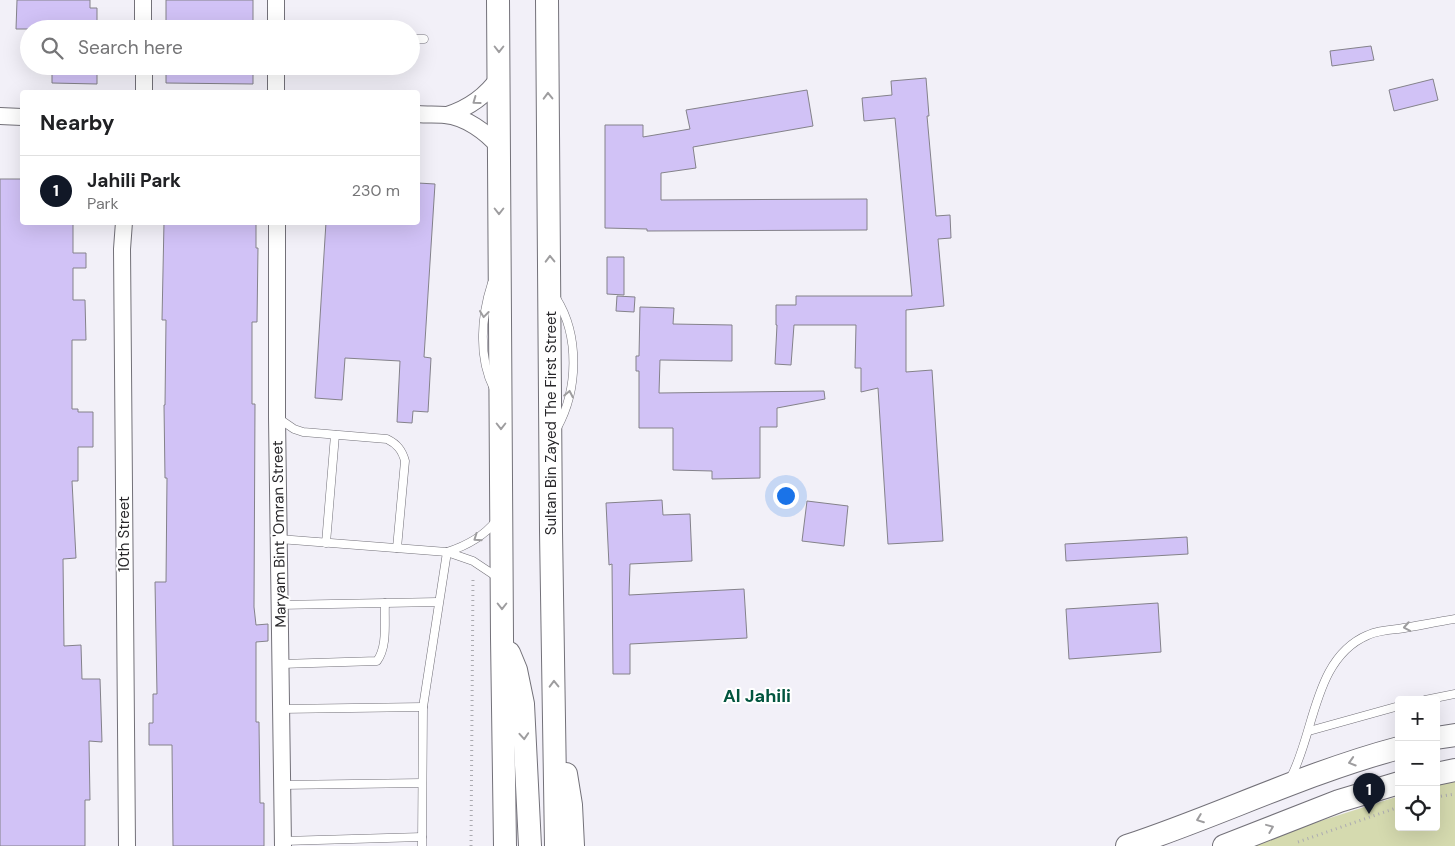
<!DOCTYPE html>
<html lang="en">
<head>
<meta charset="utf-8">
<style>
	:root { --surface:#fff; --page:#f2f2f2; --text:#202124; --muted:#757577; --line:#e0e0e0; --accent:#111827 }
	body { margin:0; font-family:"DM Sans",sans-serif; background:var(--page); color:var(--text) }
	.controls { position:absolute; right:15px; bottom:15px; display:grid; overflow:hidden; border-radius:5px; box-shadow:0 5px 20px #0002 }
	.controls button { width:45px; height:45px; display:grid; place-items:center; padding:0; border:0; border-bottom:1px solid var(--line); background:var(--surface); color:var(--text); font:25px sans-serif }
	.you { position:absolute; left:785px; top:495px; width:18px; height:18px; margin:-12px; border:4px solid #fff; border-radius:50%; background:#1a73e8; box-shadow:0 0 0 8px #1a73e833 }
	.badge { display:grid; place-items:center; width:32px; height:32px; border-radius:50%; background:var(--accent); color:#fff; font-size:16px; font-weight:700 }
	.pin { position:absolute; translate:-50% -41px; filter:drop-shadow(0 1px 2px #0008) }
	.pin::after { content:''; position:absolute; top:26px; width:18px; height:15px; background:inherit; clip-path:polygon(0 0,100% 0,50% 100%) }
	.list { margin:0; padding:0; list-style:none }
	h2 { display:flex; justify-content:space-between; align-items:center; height:65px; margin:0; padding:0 20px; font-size:21px }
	h2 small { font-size:16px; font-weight:400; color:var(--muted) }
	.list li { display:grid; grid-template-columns:32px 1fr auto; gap:15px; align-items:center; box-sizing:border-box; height:70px; padding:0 20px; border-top:1px solid var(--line) }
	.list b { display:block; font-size:19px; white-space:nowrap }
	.list p { margin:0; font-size:16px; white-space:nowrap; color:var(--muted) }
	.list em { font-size:16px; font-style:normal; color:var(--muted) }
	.icon { flex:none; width:28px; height:28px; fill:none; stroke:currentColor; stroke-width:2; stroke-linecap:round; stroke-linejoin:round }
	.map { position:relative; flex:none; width:1455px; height:846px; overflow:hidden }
	.search { position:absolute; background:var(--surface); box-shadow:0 5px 20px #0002; left:20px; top:20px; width:400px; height:55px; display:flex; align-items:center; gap:12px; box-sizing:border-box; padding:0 18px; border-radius:28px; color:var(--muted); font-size:19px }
	.panel { position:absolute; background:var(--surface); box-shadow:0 5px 20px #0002; left:20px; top:90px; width:400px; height:135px; border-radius:5px }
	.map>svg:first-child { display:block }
</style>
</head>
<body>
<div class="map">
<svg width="1455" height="846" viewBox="0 0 1455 846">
	<rect width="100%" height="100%" fill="#f2f0f8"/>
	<polygon fill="#d5daaf" points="1455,781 1455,846 1252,846 1314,823 1399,796 1399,827 1436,827 1436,785"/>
	<g fill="#d1c2f6" stroke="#84828a">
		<polygon points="17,0 90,0 90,8 97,8 97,29 16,29"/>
		<rect x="166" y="0" width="87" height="29"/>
		<polygon points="1371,46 1374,60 1332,66 1330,51"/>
		<polygon points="52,66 97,66 97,84 52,83"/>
		<polygon points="166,66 253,66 253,84 166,83"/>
		<polygon points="926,78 929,116 927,116 936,216 950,215 951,238 938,239 944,306 906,310 906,372 932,370 943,541 888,544 878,388 861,392 861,368 855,368 856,325 794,325 791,365 775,364 777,325 776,325 776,305 796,305 796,296 912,296 895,118 864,121 862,98 892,95 891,81"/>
		<polygon points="1433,79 1438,100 1394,111 1389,90"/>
		<polygon points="807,90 813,126 693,147 696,168 661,173 661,200 867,199 867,230 647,231 647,229 605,228 605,125 643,125 643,137 690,129 686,110"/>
		<polygon points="0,179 22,179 22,222 73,222 73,253 86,253 86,268 73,268 73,300 85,300 86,340 72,340 72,409 78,409 78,412 93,412 93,447 78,447 78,481 72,481 76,558 63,559 64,646 81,645 82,679 100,679 102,742 89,741 90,800 85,800 85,846 0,846"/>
		<polygon points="418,183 435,184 424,357 431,358 428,412 413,411 412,423 397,422 400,361 345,358 342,400 315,398 326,222 418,222"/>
		<polygon points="164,222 256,222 256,248 258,248 257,322 252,322 252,404 255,404 254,607 256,625 268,624 268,641 256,642 256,722 259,722 260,803 264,803 264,846 173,846 172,745 149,745 149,723 153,723 153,694 157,694 155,582 166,582 167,478 165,478 164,405 165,405 166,320 162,320"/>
		<polygon points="607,257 624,257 624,295 607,294"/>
		<polygon points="617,296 635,297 634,312 616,311"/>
		<polygon points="640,307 674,308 673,324 732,325 732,361 660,360 659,393 824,391 825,399 777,408 777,427 760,427 760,478 712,479 712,471 673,470 673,428 639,428 639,371 636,371 636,356 639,356"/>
		<polygon points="662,500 663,515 690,514 692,561 630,564 629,595 744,589 747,638 630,644 630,674 613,674 612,564 609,565 606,503"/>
		<polygon points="807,501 848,506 844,546 802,541"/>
		<polygon points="1187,537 1188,554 1066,561 1065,544"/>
		<polygon points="1158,603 1161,652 1069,659 1066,609"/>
	</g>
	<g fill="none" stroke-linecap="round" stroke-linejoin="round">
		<defs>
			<g id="lane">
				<polyline points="411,39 424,39"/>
				<path d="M492,283c-11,34 -14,74 2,106"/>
				<path d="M556,298c24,38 22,92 1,130"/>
				<path d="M278,418l16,11 9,3 84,7c10,5 15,11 18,22l-8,87"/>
				<polyline points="279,539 447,552 473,561 497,577"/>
				<polyline points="326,543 335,435"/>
				<path d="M447,552c19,-6 36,-15 49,-31"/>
				<polyline points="279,605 438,602"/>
				<path d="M281,664l96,-3c11,-15 7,-40 8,-58"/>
				<polyline points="1425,700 1455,694"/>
				<polyline points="281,709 423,707"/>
				<polyline points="1309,731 1399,706"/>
				<path d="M1290,779c25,-45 23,-121 78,-144 9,-4 20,-5 30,-6 19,-3 38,-7 57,-10"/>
				<polyline points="282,785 422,783"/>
				<polyline points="283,841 422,837"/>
				<polyline points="422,846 423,707 447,552"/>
			</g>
			<g id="street">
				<polyline points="143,0 143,29"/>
				<polyline points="276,29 276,0"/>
				<polyline points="144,66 144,92"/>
				<polyline points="276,66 276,92"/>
				<path d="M418,114c9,1 18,0 27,1 21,2 41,17 54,32"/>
				<path d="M447,115c22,-7 39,-19 52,-38"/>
				<polyline points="0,116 22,117"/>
				<polyline points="124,222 122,249 127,846"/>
				<polyline points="277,222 277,418 283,846"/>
			</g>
			<g id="secondary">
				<polyline points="498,0 502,638 505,846"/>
				<polyline points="547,0 551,531 556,846"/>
				<polyline points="509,653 516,670 523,704 530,846"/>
				<polyline points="1436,738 1455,735"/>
				<polyline points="566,774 571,805 573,846"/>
				<polyline points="1436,774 1455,770"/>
				<path d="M1127,846c91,-30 178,-73 272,-98"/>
				<polyline points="1224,846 1339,801 1399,783"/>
			</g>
		</defs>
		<use href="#lane" stroke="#737179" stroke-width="9"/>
		<use href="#street" stroke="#737179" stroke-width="18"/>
		<use href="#secondary" stroke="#737179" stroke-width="24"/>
		<g stroke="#acabb1" stroke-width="3" stroke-dasharray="1 4" stroke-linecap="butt">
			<polyline points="1436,797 1455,794"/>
			<polyline points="1298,842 1399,807"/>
			<polyline points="471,846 473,577"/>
		</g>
		<use href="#lane" stroke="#fff" stroke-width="8"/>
		<use href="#street" stroke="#fff" stroke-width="16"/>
		<use href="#secondary" stroke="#fff" stroke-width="22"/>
	</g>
	<defs><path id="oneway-chevron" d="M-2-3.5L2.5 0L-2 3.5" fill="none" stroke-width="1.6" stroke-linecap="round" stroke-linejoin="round" transform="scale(1.25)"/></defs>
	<g stroke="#9e9d9f">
		<use href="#oneway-chevron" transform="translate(499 49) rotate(90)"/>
		<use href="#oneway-chevron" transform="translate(548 96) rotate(-91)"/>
		<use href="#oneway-chevron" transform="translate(476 101) rotate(144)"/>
		<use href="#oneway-chevron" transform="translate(499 211) rotate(90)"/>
		<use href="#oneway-chevron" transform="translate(550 259) rotate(-91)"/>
		<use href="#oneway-chevron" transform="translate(484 314) rotate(97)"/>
		<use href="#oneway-chevron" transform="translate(569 394) rotate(-79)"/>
		<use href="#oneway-chevron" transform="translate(501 426) rotate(90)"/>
		<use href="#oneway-chevron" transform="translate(477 538) rotate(145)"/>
		<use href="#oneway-chevron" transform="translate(502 606) rotate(90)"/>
		<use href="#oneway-chevron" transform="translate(1407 627) rotate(170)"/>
		<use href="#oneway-chevron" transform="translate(554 684) rotate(-91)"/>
		<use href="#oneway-chevron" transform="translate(524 736) rotate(86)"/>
		<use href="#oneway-chevron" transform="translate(1352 762) rotate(163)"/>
		<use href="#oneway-chevron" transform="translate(1200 819) rotate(159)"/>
		<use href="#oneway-chevron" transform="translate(1270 828) rotate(-22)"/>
	</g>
	<g text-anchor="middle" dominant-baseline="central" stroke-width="4" stroke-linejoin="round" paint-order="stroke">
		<g font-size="15" fill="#272629" stroke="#fff">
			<text transform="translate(551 423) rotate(-90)">Sultan Bin Zayed The First Street</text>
			<text transform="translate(124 534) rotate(-90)">10th Street</text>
			<text transform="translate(279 534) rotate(-91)">Maryam Bint 'Omran Street</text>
		</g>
		<g font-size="18" font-weight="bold" fill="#02553f" stroke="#fff">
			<text x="757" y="696">Al Jahili</text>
		</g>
	</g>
</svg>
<div class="controls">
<button>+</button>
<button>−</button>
<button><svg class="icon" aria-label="locate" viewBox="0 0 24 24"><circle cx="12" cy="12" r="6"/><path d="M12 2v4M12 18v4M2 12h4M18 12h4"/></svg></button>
</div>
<div class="you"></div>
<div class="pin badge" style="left:1369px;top:814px">1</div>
<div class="search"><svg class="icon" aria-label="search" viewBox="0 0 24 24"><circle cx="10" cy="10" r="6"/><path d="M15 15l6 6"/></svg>Search here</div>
<section class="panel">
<h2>Nearby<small></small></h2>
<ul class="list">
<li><span class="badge">1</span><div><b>Jahili Park</b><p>Park</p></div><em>230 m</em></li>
</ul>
</section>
</div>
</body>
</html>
